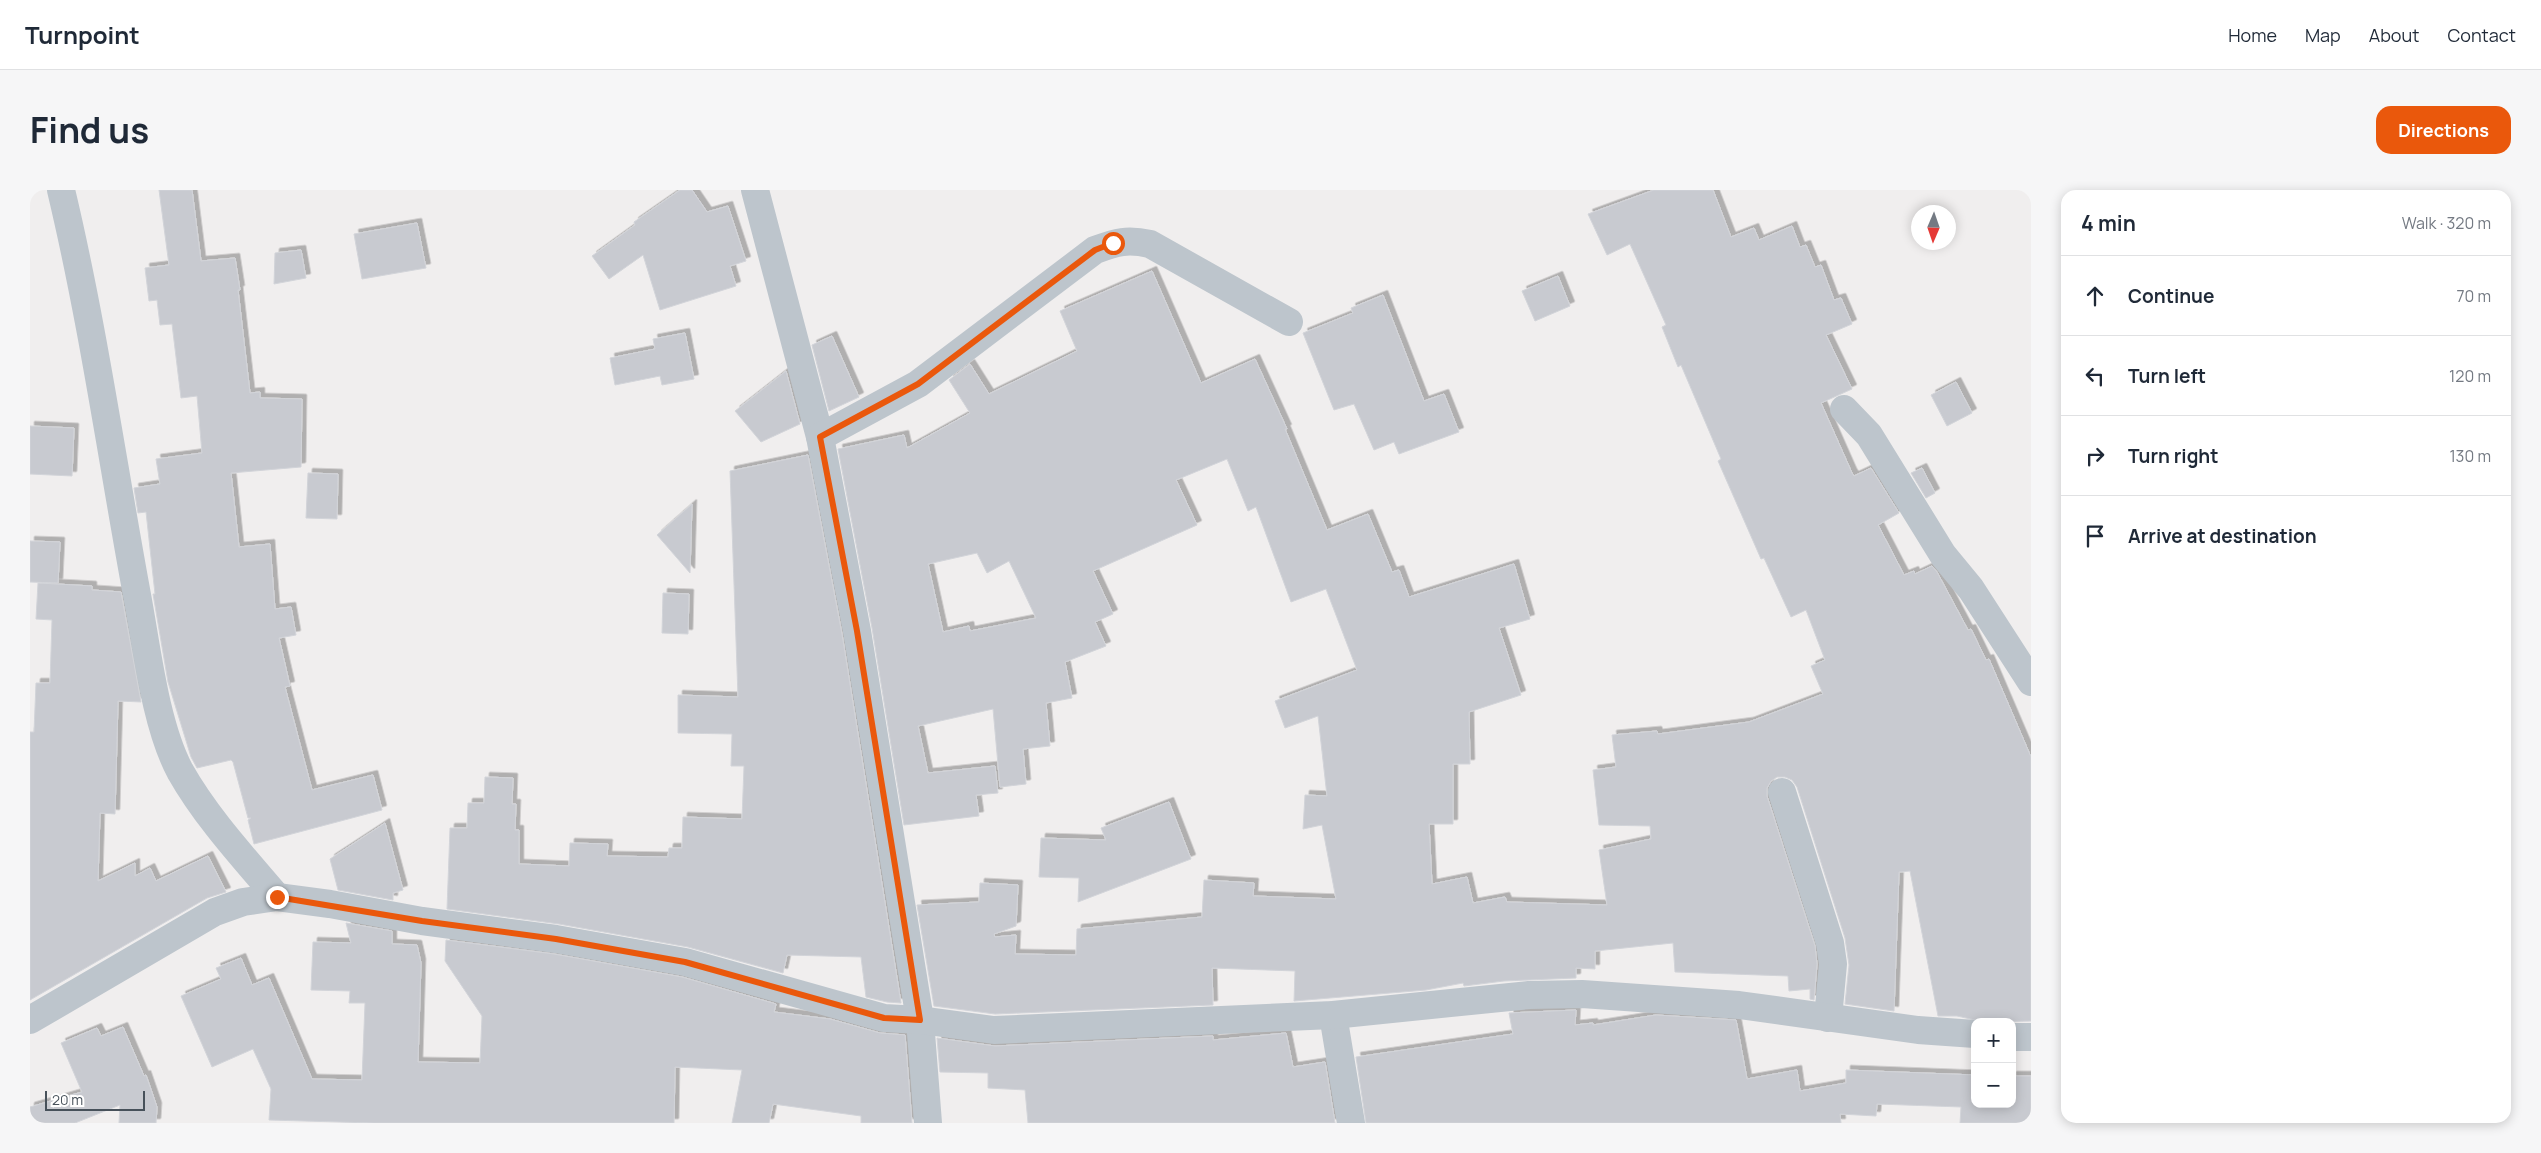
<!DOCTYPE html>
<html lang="en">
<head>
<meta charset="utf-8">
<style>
	:root { --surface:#fff; --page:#f6f6f7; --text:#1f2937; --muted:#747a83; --line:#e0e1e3; --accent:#ea580c }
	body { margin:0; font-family:Manrope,sans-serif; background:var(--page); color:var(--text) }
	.controls { position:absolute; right:15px; bottom:15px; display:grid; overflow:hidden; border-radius:10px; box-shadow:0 2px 12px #0003 }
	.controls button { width:45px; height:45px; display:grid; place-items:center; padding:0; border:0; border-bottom:1px solid var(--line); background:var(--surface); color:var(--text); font:25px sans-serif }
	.compass { position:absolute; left:1881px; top:15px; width:45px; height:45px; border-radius:50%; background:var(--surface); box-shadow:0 2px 12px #0003; rotate:182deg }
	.scale { position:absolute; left:15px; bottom:12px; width:100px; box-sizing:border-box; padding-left:5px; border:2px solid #47515a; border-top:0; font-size:14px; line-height:18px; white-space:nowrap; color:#47515a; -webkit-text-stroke:4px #fff; paint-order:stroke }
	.stop { position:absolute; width:15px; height:15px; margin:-11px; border:4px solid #ea580c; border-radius:50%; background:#fff }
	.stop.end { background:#ea580c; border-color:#fff; box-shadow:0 1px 5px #0008 }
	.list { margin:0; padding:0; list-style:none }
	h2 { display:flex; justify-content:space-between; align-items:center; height:65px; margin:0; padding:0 20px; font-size:21px }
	h2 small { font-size:16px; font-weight:400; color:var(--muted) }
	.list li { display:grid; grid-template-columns:32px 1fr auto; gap:15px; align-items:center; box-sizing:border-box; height:80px; padding:0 20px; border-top:1px solid var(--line) }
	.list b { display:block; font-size:19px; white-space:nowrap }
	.list em { font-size:16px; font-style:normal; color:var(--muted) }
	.icon { flex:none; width:28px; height:28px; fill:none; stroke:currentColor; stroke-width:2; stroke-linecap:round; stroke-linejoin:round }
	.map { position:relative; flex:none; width:2001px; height:933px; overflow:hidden; border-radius:15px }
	header { display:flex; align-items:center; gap:30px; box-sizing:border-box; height:70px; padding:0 25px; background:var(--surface); border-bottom:1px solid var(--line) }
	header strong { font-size:24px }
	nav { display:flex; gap:28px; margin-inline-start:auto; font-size:18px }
	.intro { display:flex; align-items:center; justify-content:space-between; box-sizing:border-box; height:120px; padding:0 30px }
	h1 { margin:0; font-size:35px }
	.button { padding:12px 22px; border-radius:15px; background:var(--accent); color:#fff; font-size:18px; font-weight:700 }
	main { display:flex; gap:30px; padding:0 30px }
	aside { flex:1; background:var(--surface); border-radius:15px; box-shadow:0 2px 12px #0003 }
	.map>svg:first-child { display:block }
</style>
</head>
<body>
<header>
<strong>Turnpoint</strong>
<nav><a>Home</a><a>Map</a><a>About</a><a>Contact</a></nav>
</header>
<div class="intro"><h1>Find us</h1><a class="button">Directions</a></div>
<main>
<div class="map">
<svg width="2001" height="933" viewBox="0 0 2001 933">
	<defs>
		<filter id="shadow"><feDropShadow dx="4.5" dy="-4.5" stdDeviation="0" flood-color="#0004"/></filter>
	</defs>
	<rect width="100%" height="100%" fill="#f0eeee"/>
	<g fill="#c8cad0" stroke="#d2d4d9" fill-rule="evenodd" filter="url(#shadow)">
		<polygon points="129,0 162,0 171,71 205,68 210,100 208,100 220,203 230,202 230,208 272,209 271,277 201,283 209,357 240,354 245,419 261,417 266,445 249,448 260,496 255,497 282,600 343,585 352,620 224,654 218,630 221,628 218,628 203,572 201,570 167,578 161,567 138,492 123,404 125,404 116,322 108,323 104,298 130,294 126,269 172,263 167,206 151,208 142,134 130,135 127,110 119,111 115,78 139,75"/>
		<polygon points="650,0 662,0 677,22 698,16 716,71 700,76 706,96 630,120 613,65 579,89 562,66 605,35 604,32"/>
		<path d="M1624,0h59l18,47 23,-9 5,12 33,-14 8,21 6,-2 9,22 6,-2 13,35 7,-2 11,26 -26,11 26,54 -31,14 31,70 2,3 17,-8 28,45 -21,12 26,50 10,-4 1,3 17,-8 5,6 31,58 3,-1 15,31 3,-1 42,98v264l-47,1 -27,-6h-19l-28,-145 -11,1 -5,139 -49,-7 4,-39 -4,-27 -48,-151 -5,-7 -7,-3h-8l-6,4 -4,7v8l48,150 2,18 -3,36 -4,-1v-10l-21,2 -1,-15 -113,-4 -2,-29 -78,8v18l-19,-1v10l-72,3 -40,5 -1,-3 -37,7 -132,11 1,-30 -83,-3 1,37 -218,9 -61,-8 -17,-101 62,-3 1,-19 38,2 -2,41 -22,8 1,3 21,-2 -1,19 61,1 1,-26 125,-12 2,-37 50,3 -1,13 83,3 -14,-74 -19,4 2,-34 22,1 -9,-80 -33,12 -10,-27 82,-31 -31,-81 -35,13 -35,-95 -8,4 -21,-52 -51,21 21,45 -104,46 20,43 -18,8 11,24 -41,16 7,36 -26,5 4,43 -27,3 3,35 -26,3 -7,-78 -75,17 10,47 67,-7 3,27 -22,2 3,21 -75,9 -32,-197 -34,-179 66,-14 3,13 63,-35 -21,-33 21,-16 19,30 88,-43 -17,-40 92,-40 49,112 54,-24 32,70h-2l42,101 41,-16 24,58 7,-2 10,27 105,-33 16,55 -31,9 22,67 -52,17 1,52h-17v60h-24l3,60 35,-7 6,26 32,-6 2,5 100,3 -8,-55 52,-11 -1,-13 -51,-1 -6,-55 23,-3 -4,-32 45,-4 1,3 91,-12 74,-28 -12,-28 14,-6 -19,-50 -15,7 -27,-59 -3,1 -43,-98 3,-2 -40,-94 -3,2 -16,-40 4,-2 -36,-81 -23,11 -19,-41zM947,363l10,20 22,-12 27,57 -66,13 -1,-5 -26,6 -15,-68z"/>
		<polygon points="387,33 396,78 332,89 324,44"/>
		<polygon points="271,60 276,88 244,94 245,63"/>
		<polygon points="1528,86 1540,116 1505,131 1492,101"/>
		<polygon points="1353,105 1394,211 1414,204 1429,242 1369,264 1364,252 1344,260 1324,214 1304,220 1273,143 1323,123 1321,118"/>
		<polygon points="655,143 664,189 632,195 630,186 585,195 580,168 625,159 623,149"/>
		<polygon points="802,146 829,207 799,221 782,155"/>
		<polygon points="756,181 770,234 731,252 705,221"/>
		<polygon points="1926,192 1942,223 1917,236 1901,205"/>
		<polygon points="0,236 44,238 42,286 0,284"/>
		<polygon points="778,265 812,444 871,813 857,812 836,807 831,767 757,765 753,783 658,757 529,734 417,719 420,638 437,638 438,613 454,613 455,587 483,588 482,614 486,614 485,640 489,640 489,674 539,676 540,653 578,654 577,666 638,667 639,658 652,658 653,627 712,629 714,576 701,576 702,544 648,543 648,505 708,507 700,281"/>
		<polygon points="1892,278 1905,303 1896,308 1881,283"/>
		<polygon points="278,283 308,284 307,329 276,328"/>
		<polygon points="662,314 660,383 627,345"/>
		<polygon points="0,351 30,352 28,393 0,392"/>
		<polygon points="8,393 62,396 62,400 91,402 111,512 88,511 85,624 70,623 68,691 105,673 105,686 120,678 126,691 178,666 196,702 177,708 0,810 0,542 4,542 6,493 20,493 22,430 6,429"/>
		<polygon points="633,403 659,404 658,444 632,443"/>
		<polygon points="1139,612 1161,669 1048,712 1049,688 1009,687 1011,648 1076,650 1071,638"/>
		<polygon points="355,633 373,700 363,703 363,710 308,700 300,669"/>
		<polygon points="316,733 362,741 362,754 387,755 391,773 388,872 450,873 452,826 415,771 416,750 524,764 652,787 746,814 744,822 800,829 850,843 875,845 882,933 831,933 831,926 743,914 739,933 702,933 712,880 645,877 644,933 344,933 239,930 241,899 223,859 182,877 151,806 191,789 186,778 211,768 222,795 239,788 282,889 332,890 335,813 319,813 320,801 281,800 283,752 321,753"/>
		<polygon points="1546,820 1545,835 1563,833 1563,835 1626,825 1706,830 1717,889 1767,880 1770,901 1816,893 1816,880 1945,885 1945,914 1982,914 1982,886 2001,886 2001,933 1930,933 1931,917 1847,914 1846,926 1810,924 1811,933 1336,933 1326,867 1483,844 1479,823"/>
		<polygon points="93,837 114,886 116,885 127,917 126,933 89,933 90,915 45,933 0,933 0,917 52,902 31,853 67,838 71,846"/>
		<polygon points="1256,843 1263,877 1295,872 1305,933 998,933 995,900 958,898 958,883 910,882 907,848 965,856 1183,846 1183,850"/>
	</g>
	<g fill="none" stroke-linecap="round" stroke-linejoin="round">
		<g stroke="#bdc5cc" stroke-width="28">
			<path d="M31,0c32,134 51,270 76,405 10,53 18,129 43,176 26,46 63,86 97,126"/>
			<polyline points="725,0 790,247 827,441 890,830 898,933"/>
			<polyline points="1814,219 1839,245 1913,365 1941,399 2001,492"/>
			<path d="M790,247l98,-53 177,-134c22,-8 32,-11 55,-6l139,78"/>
			<polyline points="1752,602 1800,753 1803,774 1798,828"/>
			<polyline points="1303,825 1321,933"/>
			<polyline points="0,830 185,722 213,712 247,707 300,714 392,731 526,749 655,772 854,828 890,830 964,840 1303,825 1499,805 1552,804 1709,815 1888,840 1945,844"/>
			<polyline points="1982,847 2001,847"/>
		</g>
	</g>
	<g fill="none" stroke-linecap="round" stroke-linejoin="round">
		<polyline stroke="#ea580c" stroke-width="6" points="247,707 392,731 526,749 655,772 854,828 890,830 827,441 790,247 888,194 1065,60 1083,53"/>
	</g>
</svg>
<div class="controls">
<button>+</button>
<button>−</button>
</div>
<svg class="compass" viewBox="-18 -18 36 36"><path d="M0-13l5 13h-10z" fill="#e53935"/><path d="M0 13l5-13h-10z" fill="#747a83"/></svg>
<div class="scale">20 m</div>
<div class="stop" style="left:1083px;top:53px"></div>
<div class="stop end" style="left:247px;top:707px"></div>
</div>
<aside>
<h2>4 min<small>Walk · 320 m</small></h2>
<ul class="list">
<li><svg class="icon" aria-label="ahead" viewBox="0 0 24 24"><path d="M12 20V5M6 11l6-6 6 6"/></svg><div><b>Continue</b></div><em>70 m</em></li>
<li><svg class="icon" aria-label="left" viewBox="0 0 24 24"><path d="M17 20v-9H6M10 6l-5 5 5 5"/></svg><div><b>Turn left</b></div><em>120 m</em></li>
<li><svg class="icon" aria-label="right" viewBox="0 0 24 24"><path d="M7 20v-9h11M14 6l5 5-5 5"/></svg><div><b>Turn right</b></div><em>130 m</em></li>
<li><svg class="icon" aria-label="arrive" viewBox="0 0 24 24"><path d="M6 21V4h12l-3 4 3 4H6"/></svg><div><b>Arrive at destination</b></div></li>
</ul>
</aside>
</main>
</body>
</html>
